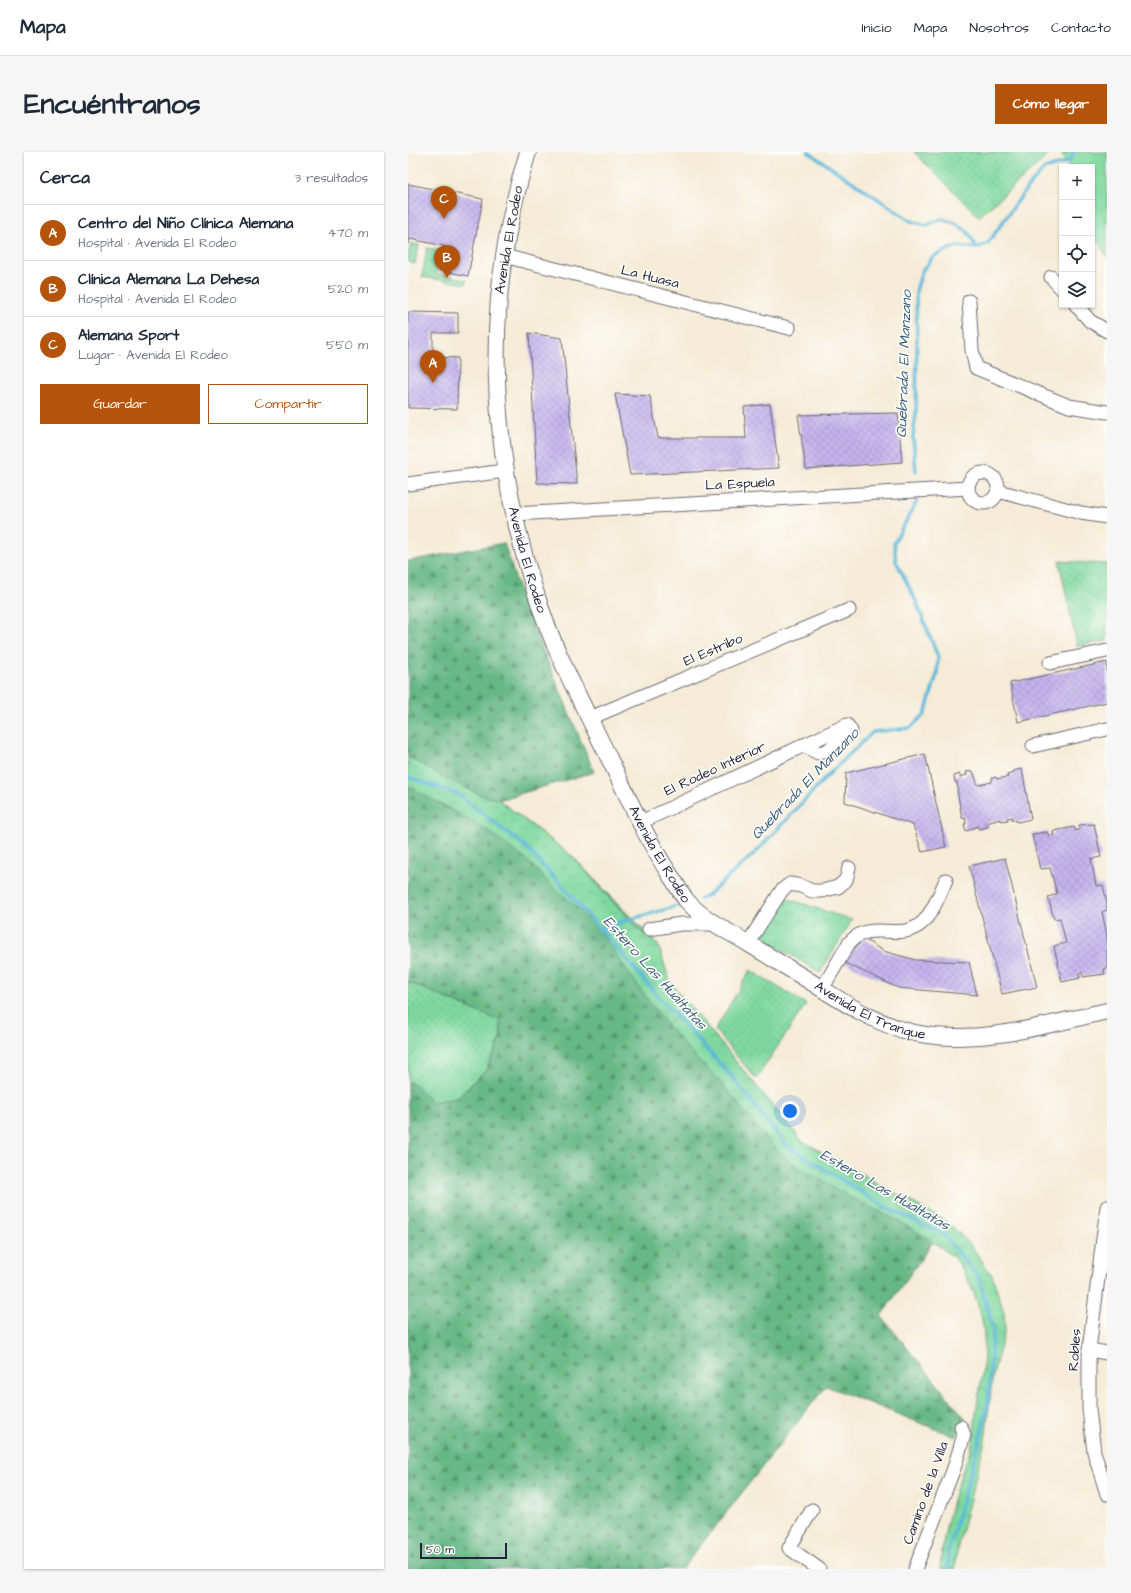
<!DOCTYPE html>
<html lang="es">
<head>
<meta charset="utf-8">
<style>
	:root { --surface:#fff; --page:#f6f6f7; --text:#1f2937; --muted:#747a83; --line:#e0e1e3; --accent:#b45309 }
	body { margin:0; font-family:"Architects Daughter",sans-serif; background:var(--page); color:var(--text) }
	.controls { position:absolute; right:12px; top:12px; display:grid; overflow:hidden; border-radius:0px; box-shadow:0 1px 3px #0004 }
	.controls button { width:36px; height:36px; display:grid; place-items:center; padding:0; border:0; border-bottom:1px solid var(--line); background:var(--surface); color:var(--text); font:20px sans-serif }
	.scale { position:absolute; left:12px; bottom:10px; width:87px; box-sizing:border-box; padding-left:4px; border:2px solid #22223b; border-top:0; font-size:11px; line-height:14px; white-space:nowrap; color:#22223b; -webkit-text-stroke:3px #fdfcf7; paint-order:stroke }
	.you { position:absolute; left:382px; top:959px; width:14px; height:14px; margin:-10px; border:3px solid #fff; border-radius:50%; background:#1a73e8; box-shadow:0 0 0 6px #1a73e833 }
	.badge { display:grid; place-items:center; width:26px; height:26px; border-radius:50%; background:var(--accent); color:#fff; font-size:13px; font-weight:700 }
	.pin { position:absolute; translate:-50% -33px; filter:drop-shadow(0 1px 2px #0008) }
	.pin::after { content:''; position:absolute; top:21px; width:14px; height:12px; background:inherit; clip-path:polygon(0 0,100% 0,50% 100%) }
	.list { margin:0; padding:0; list-style:none }
	h2 { display:flex; justify-content:space-between; align-items:center; height:52px; margin:0; padding:0 16px; font-size:17px }
	h2 small { font-size:13px; font-weight:400; color:var(--muted) }
	.list li { display:grid; grid-template-columns:26px 1fr auto; gap:12px; align-items:center; box-sizing:border-box; height:56px; padding:0 16px; border-top:1px solid var(--line) }
	.list b { display:block; font-size:15px; white-space:nowrap }
	.list p { margin:0; font-size:13px; white-space:nowrap; color:var(--muted) }
	.list em { font-size:13px; font-style:normal; color:var(--muted) }
	.actions { display:flex; gap:8px; padding:12px 16px }
	.actions a { flex:1; padding:9px 0; border:1px solid var(--accent); border-radius:0px; text-align:center; font-size:14px; color:var(--accent) }
	.actions .main { background:var(--accent); color:#fff }
	.icon { flex:none; width:22px; height:22px; fill:none; stroke:currentColor; stroke-width:2; stroke-linecap:round; stroke-linejoin:round }
	.map { position:relative; flex:none; width:699px; height:1417px; overflow:hidden; border-radius:0px }
	header { display:flex; align-items:center; gap:24px; box-sizing:border-box; height:56px; padding:0 20px; background:var(--surface); border-bottom:1px solid var(--line) }
	header strong { font-size:19px }
	nav { display:flex; gap:22px; margin-inline-start:auto; font-size:14px }
	.intro { display:flex; align-items:center; justify-content:space-between; box-sizing:border-box; height:96px; padding:0 24px }
	h1 { margin:0; font-size:28px }
	.button { padding:10px 18px; border-radius:0px; background:var(--accent); color:#fff; font-size:14px; font-weight:700 }
	main { display:flex; gap:24px; padding:0 24px }
	aside { flex:1; background:var(--surface); border-radius:0px; box-shadow:0 1px 3px #0004 }
	.map>svg:first-child { display:block }
</style>
</head>
<body>
<header>
<strong>Mapa</strong>
<nav><a>Inicio</a><a>Mapa</a><a>Nosotros</a><a>Contacto</a></nav>
</header>
<div class="intro"><h1>Encuéntranos</h1><a class="button">Cómo llegar</a></div>
<main>
<aside>
<h2>Cerca<small>3 resultados</small></h2>
<ul class="list">
<li><span class="badge">A</span><div><b>Centro del Niño Clínica Alemana</b><p>Hospital · Avenida El Rodeo</p></div><em>470 m</em></li>
<li><span class="badge">B</span><div><b>Clínica Alemana La Dehesa</b><p>Hospital · Avenida El Rodeo</p></div><em>520 m</em></li>
<li><span class="badge">C</span><div><b>Alemana Sport</b><p>Lugar · Avenida El Rodeo</p></div><em>550 m</em></li>
</ul>
<div class="actions"><a class="main">Guardar</a><a>Compartir</a></div>
</aside>
<div class="map">
<svg width="699" height="1417" viewBox="0 0 699 1417">
	<defs>
		<pattern id="grass-dots" width="8" height="8" patternUnits="userSpaceOnUse"><rect width="8" height="8" fill="#7ed89e"/><path d="M2 2h.1M6 6h.1" fill="none" stroke="#6db989" stroke-width="1.8" stroke-linecap="round"/></pattern>
		<pattern id="forest-firs" width="22" height="20" patternUnits="userSpaceOnUse"><rect width="22" height="20" fill="#66b885"/><path d="M5 1l3.5 6h-7zM16 11l3.5 6h-7z" fill="#54956e"/></pattern>
		<pattern id="park-crowns" width="20" height="18" patternUnits="userSpaceOnUse"><rect width="20" height="18" fill="#7ed89e"/><path d="M2 6a3 3 0 1 1 6 0M12 15a3 3 0 1 1 6 0" fill="none" stroke="#6db989"/></pattern>
		<pattern id="building-cross-hatch" width="8" height="8" patternUnits="userSpaceOnUse"><rect width="8" height="8" fill="#c3b4ed"/><path d="M0 0l8 8M0 8l8-8" fill="none" stroke="#a79acc"/></pattern>
	</defs>
	<rect width="100%" height="100%" fill="#fdfcf7"/>
	<filter id="ink" filterUnits="userSpaceOnUse"><feTurbulence type="fractalNoise" baseFrequency=".025" numOctaves="2"/><feDisplacementMap in="SourceGraphic" scale="8" xChannelSelector="R" yChannelSelector="G"/><feConvolveMatrix kernelMatrix="1 2 1 2 8 2 1 2 1" color-interpolation-filters="sRGB"/></filter>
	<filter id="wash" filterUnits="userSpaceOnUse"><feTurbulence type="fractalNoise" baseFrequency=".012" numOctaves="4" result="noise"/><feDisplacementMap in="SourceGraphic" scale="16" xChannelSelector="R" yChannelSelector="G"/><feGaussianBlur stdDeviation="0.9" result="paint"/><feColorMatrix in="noise" values="0 0 0 0 0 0 0 0 0 0 0 0 0 0 0 0 0 1.4 0 .05"/><feComposite in="paint" operator="in"/></filter>
	<g filter="url(#wash)">
		<rect width="100%" height="100%" fill="#f5ebd6"/>
		<g fill="url(#grass-dots)" stroke="#507d6c">
			<polygon points="506,0 644,0 571,65"/>
			<polygon points="3,91 11,93 7,112 0,110 0,100 1,100"/>
			<polygon points="19,96 32,98 28,122 59,128 58,132 14,125"/>
			<polygon points="651,409 699,412 699,489 669,494"/>
			<polygon points="342,818 398,852 348,927 307,878"/>
			<polygon points="0,830 93,869 93,887 77,919 49,946 24,950 9,934 0,930"/>
		</g>
		<polygon fill="url(#forest-firs)" stroke="#446d60" points="96,391 115,450 186,620 91,648 165,705 250,793 262,830 394,989 539,1070 473,1164 557,1266 548,1285 418,1234 274,1417 0,1417 0,930 9,934 24,950 49,946 77,919 93,887 92,869 0,830 0,409"/>
		<g fill="url(#park-crowns)" stroke="#507d6c">
			<path d="M0,605l37,21 35,17 19,5 74,57 63,71 22,17 12,37 132,159 145,81 23,22 22,31 12,37 1,17 -12,46 -8,66 -21,81 -7,28 -2,19h-15c2,-29 9,-57 18,-86 3,-10 8,-20 12,-31 4,-15 5,-31 7,-47 8,-46 14,-81 -9,-124 -3,-7 -8,-17 -14,-23 -29,-26 -70,-44 -104,-61 -18,-10 -35,-21 -53,-30l-15,-12 -23,-26 -42,-51 -21,-20 -21,-24 -25,-31 -57,-82 -44,-38 -21,-22 -44,-33 -76,-42z"/>
			<polygon points="378,746 444,768 412,821 352,784"/>
		</g>
		<polygon fill="#7ed89e" stroke="#507d6c" points="652,0 699,0 699,105 684,79 684,15 661,15"/>
		<g fill="none" stroke-linecap="round" stroke-linejoin="round">
			<g stroke="#5cb8da" stroke-width="3.5">
				<polyline points="400,0 503,69 519,73 533,67 547,71 559,79 569,96"/>
				<polyline points="508,319 505,284 508,261 509,193 508,139 514,119 526,104 549,94 569,96 580,91 619,36 636,17 662,9 666,0"/>
				<polyline points="0,625 49,642 116,693 173,755 249,843 326,927 378,993 474,1053 536,1083 571,1126 585,1176 580,1251 572,1287 540,1400 540,1417"/>
				<polyline points="292,747 299,744 348,700 424,619 465,580 502,576 517,562 529,522 530,505 508,449 488,409 486,391 509,349"/>
				<polyline points="191,776 270,754"/>
			</g>
		</g>
		<g id="blocks">
			<g fill="url(#building-cross-hatch)">
				<polygon points="0,32 75,47 60,124 31,118 36,94 2,87 0,92"/>
				<polygon points="0,160 50,161 50,181 25,181 25,205 50,206 49,257 0,256"/>
				<polygon points="121,181 154,186 169,332 129,331"/>
				<polygon points="207,242 242,244 250,286 338,286 336,255 362,252 371,316 222,323"/>
				<polygon points="490,261 494,310 398,317 390,263"/>
				<polygon points="699,510 699,550 610,570 602,531"/>
				<polygon points="517,602 538,695 514,700 505,673 437,650 438,621"/>
				<polygon points="614,617 623,667 609,670 608,668 604,668 604,665 599,666 600,668 592,669 592,667 579,671 580,675 570,677 570,674 558,679 556,672 558,672 557,666 554,666 549,638 550,638 549,630 547,630 546,624 552,622 552,625 559,623 558,620 565,619 570,633 584,630 584,626 588,625 589,627 600,625 599,623 606,621 605,619"/>
				<polygon points="686,672 693,705 683,707 688,734 695,733 699,751 699,758 694,760 699,783 699,816 696,817 697,822 675,825 674,820 671,821 672,826 654,830 646,794 658,791 652,766 646,767 640,745 649,742 642,716 632,717 624,682 639,680 641,684 646,683 645,679 666,675 668,679 672,677 671,673"/>
				<polygon points="597,706 629,835 594,842 561,714"/>
				<polygon points="456,787 475,799 508,808 561,810 569,843 490,836 433,809"/>
			</g>
		</g>
	</g>
	<g filter="url(#ink)">
		<use href="#blocks" fill-opacity="0" stroke="#6c6871" stroke-width="1"/>
		<g fill="none" stroke-linecap="round" stroke-linejoin="round">
			<defs>
				<g id="minor">
					<polyline points="96,104 381,176"/>
					<polyline points="643,125 654,137"/>
					<polyline points="561,149 564,198 568,216 661,254 699,260"/>
					<polyline points="668,153 682,169 699,179"/>
					<circle cx="575" cy="336" r="15"/>
					<polyline points="0,332 97,319"/>
					<polyline points="590,339 673,361 699,365"/>
					<polyline points="107,362 560,336"/>
					<polyline points="642,511 699,499"/>
					<polyline points="182,566 441,458"/>
					<polyline points="625,594 699,577"/>
					<polyline points="233,670 439,573 443,579 419,599 410,601 395,593"/>
					<polyline points="241,777 273,772 306,772"/>
					<polyline points="340,791 374,738 382,732 393,734 404,739 414,739 430,735 438,728 441,716"/>
					<path d="M414,837l27,-46c23,-26 51,2 75,-22 10,-11 16,-28 22,-41"/>
					<polyline points="699,1055 681,1198 681,1257 686,1300 699,1342"/>
					<polyline points="681,1198 699,1201"/>
					<polyline points="404,1358 381,1396 411,1417"/>
					<polyline points="507,1417 546,1316 556,1283 553,1275"/>
				</g>
				<g id="tertiary">
					<path id="s1" d="M120,0c-48,153 -39,306 13,457 18,52 44,100 68,149 19,39 37,80 61,117 6,8 11,19 17,26 17,19 41,30 62,43 18,11 36,22 54,33 36,22 70,47 112,56 64,13 130,-8 192,-22"/>
				</g>
			</defs>
			<use href="#minor" stroke="#6c6871" stroke-width="15"/>
			<use href="#tertiary" stroke="#6c6871" stroke-width="18"/>
			<use href="#minor" stroke="#fff" stroke-width="13"/>
			<use href="#tertiary" stroke="#fff" stroke-width="16"/>
		</g>
	</g>
	<g text-anchor="middle" dominant-baseline="central" stroke-width="3.5" stroke-linejoin="round" paint-order="stroke">
		<g font-size="14" fill="#22223b" stroke="#fdfcf7">
			<text transform="translate(101 88) rotate(-80)">Avenida El Rodeo</text>
			<text transform="translate(242 125) rotate(14)">La Huasa</text>
			<text transform="translate(332 332) rotate(-3)">La Espuela</text>
			<text stroke="none"><textPath href="#s1" startOffset="414">Avenida El Rodeo</textPath></text>
			<text transform="translate(305 498) rotate(-23)">El Estribo</text>
			<text transform="translate(307 617) rotate(-25)">El Rodeo Interior</text>
			<text stroke="none"><textPath href="#s1" startOffset="738">Avenida El Rodeo</textPath></text>
			<text stroke="none"><textPath href="#s1" startOffset="1007">Avenida El Tranque</textPath></text>
			<text transform="translate(667 1198) rotate(-86)">Robles</text>
			<text transform="translate(518 1341) rotate(-70)">Camino de la Villa</text>
		</g>
		<g font-size="15" font-style="italic" fill="#395e7b" stroke="#fdfcf7">
			<text transform="translate(496 212) rotate(-88)">Quebrada El Manzano</text>
			<text transform="translate(397 632) rotate(-46)">Quebrada El Manzano</text>
			<text transform="translate(247 821) rotate(48)">Estero Las Hualtatas</text>
			<text transform="translate(477 1038) rotate(30)">Estero Las Hualtatas</text>
		</g>
	</g>
</svg>
<div class="controls">
<button>+</button>
<button>−</button>
<button><svg class="icon" aria-label="locate" viewBox="0 0 24 24"><circle cx="12" cy="12" r="6"/><path d="M12 2v4M12 18v4M2 12h4M18 12h4"/></svg></button>
<button><svg class="icon" aria-label="layers" viewBox="0 0 24 24"><path d="M12 4l9 5-9 5-9-5zM3 14l9 5 9-5"/></svg></button>
</div>
<div class="scale">50 m</div>
<div class="you"></div>
<div class="pin badge" style="left:25px;top:231px">A</div>
<div class="pin badge" style="left:39px;top:126px">B</div>
<div class="pin badge" style="left:36px;top:67px">C</div>
</div>
</main>
</body>
</html>
